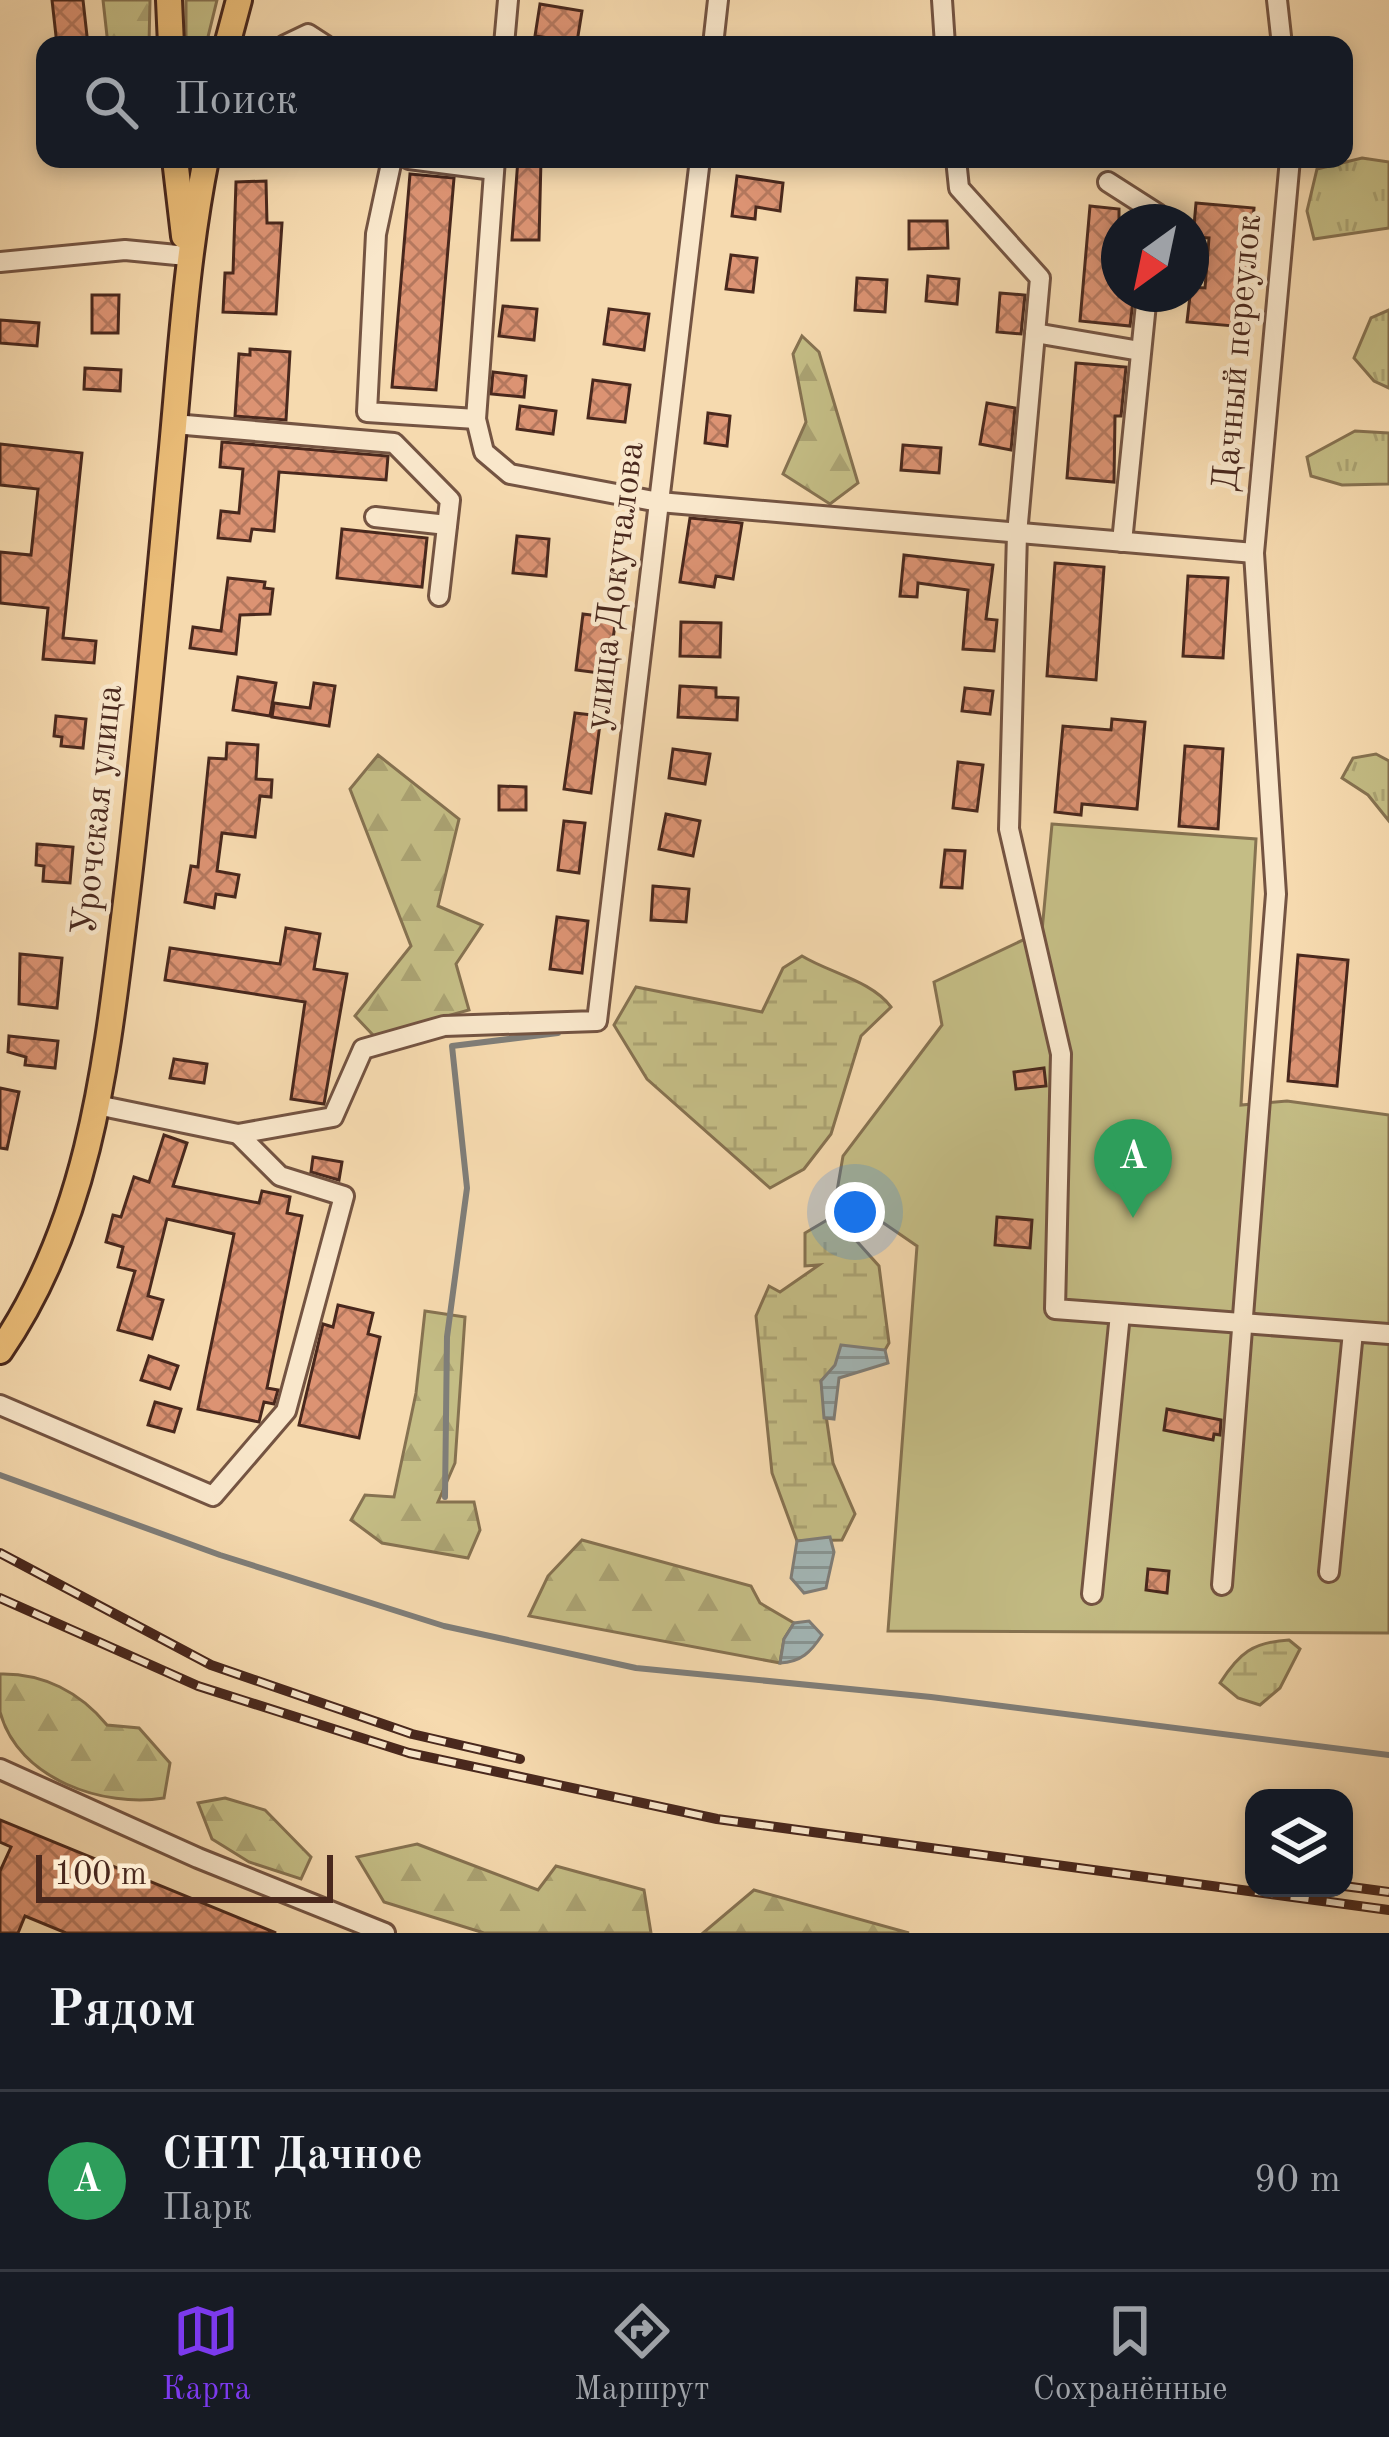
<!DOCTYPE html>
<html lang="ru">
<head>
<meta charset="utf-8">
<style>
	:root { --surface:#171b24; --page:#242831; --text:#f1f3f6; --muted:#9ea1a6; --line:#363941; --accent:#7c3aed }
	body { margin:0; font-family:"Old Standard TT",serif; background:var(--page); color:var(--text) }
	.controls { position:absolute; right:36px; bottom:36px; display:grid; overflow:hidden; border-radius:24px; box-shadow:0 6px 18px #0003 }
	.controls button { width:108px; height:108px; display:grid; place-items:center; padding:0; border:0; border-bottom:3px solid var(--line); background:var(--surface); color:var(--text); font:60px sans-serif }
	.compass { position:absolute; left:1101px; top:204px; width:108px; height:108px; border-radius:50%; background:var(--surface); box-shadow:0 6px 18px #0003; rotate:213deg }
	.scale { position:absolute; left:36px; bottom:30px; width:297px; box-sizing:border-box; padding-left:12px; border:6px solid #49281d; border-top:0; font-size:33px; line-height:42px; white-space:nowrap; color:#49281d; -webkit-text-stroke:9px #f9e7cb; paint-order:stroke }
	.you { position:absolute; left:855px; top:1212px; width:42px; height:42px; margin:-30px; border:9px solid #fff; border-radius:50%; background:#1a73e8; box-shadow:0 0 0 18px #1a73e833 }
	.badge { display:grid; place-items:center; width:78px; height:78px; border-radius:50%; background:var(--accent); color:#fff; font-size:39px; font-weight:700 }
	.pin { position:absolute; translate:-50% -99px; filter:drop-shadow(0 3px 6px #0008) }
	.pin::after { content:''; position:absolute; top:63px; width:42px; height:36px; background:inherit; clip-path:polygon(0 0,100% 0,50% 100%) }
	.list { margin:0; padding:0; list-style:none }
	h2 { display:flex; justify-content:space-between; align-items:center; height:156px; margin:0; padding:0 48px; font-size:51px }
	h2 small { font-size:39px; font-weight:400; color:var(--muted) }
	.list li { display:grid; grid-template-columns:78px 1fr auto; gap:36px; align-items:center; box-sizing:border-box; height:180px; padding:0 48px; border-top:3px solid var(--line) }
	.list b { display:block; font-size:45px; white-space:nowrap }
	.list p { margin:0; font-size:39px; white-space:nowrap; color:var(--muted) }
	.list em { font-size:39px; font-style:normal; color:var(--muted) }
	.icon { flex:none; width:66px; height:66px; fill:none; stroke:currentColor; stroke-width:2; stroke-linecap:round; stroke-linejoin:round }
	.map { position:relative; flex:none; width:1389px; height:1933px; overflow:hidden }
	.search { position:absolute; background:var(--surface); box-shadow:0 6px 18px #0003; left:36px; right:36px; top:36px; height:132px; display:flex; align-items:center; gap:30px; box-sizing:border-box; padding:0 42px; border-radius:24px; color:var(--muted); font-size:45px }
	.sheet { height:336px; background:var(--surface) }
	nav { display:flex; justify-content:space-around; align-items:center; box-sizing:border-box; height:168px; border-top:3px solid var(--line); background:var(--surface); font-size:33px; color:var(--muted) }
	nav a { display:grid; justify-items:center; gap:6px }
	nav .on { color:var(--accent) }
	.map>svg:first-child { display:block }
</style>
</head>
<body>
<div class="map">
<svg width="1389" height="1933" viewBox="0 0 1389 1933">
	<defs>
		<pattern id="grass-tufts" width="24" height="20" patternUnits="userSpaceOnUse" patternTransform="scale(3)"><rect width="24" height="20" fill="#c4bd85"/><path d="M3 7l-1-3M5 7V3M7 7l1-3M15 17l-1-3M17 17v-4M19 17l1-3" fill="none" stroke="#aaa272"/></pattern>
		<pattern id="forest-firs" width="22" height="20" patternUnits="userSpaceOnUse" patternTransform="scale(3)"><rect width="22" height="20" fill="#c4bd85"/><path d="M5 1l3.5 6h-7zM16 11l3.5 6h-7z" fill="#aaa272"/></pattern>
		<pattern id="wetland-marsh" width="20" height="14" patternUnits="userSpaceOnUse" patternTransform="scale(3)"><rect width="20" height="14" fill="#c4bd85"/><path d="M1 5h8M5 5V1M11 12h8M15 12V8" fill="none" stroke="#aaa272"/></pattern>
		<pattern id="water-rules" width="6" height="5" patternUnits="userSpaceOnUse" patternTransform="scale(3)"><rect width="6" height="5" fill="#a3b7b7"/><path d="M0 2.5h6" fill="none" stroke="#879594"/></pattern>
		<pattern id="building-cross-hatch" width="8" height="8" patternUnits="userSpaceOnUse" patternTransform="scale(3)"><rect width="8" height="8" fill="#dc9373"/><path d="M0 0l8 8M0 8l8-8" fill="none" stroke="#b4785e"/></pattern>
	</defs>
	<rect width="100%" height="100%" fill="#f6daaf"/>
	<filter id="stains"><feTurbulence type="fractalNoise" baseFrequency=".00167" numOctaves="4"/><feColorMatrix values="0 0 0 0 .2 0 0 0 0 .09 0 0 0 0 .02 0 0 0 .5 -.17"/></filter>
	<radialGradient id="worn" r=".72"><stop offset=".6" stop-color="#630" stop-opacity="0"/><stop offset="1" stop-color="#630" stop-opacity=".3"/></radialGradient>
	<g fill="url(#grass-tufts)" stroke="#867251" stroke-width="3">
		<polygon points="186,0 217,0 206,45 186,45"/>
		<polygon points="1362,158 1389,162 1389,228 1314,239 1307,211 1317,169"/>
		<polygon points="1389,310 1389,388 1374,381 1354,358 1371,318"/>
		<polygon points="1355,431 1389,433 1389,484 1342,485 1311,476 1307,457"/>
		<polygon points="1376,754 1389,761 1389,821 1368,795 1342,778 1353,758"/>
	</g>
	<g fill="url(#forest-firs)" stroke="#867251" stroke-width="3">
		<polygon points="103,0 150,0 149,45 108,45"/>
		<polygon points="802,336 819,352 858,483 830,504 783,474 806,422 793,354"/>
		<polygon points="378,755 459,819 438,906 482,925 456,964 469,1010 374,1036 355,1016 411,946 350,789"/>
		<polygon points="425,1311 465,1317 455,1463 438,1502 474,1502 480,1530 468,1558 382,1543 351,1520 365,1495 394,1497 416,1393"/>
		<polygon points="582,1540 751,1586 760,1603 794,1623 784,1639 780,1663 529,1616 548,1576"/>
		<path d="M0,1674c43,-1 80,18 107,51l32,3 31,35 -6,35c-59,10 -146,-18 -164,-86 0,-11 0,-27 0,-38z"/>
		<polygon points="225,1798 265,1810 311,1857 301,1879 249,1862 212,1839 198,1803"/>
		<polygon points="417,1844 538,1890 556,1866 644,1890 651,1933 484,1933 384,1902 357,1857"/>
		<polygon points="754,1890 909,1933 703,1933"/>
	</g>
	<g fill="url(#wetland-marsh)" stroke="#867251" stroke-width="3">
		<path d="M802,956c28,17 70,25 89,51l-30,29 -30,98 -27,35 -34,19 -123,-109 -33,-54 22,-38 126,25 21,-44z"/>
		<path d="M834,1216l45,50 10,77 -4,7c-29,1 -45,10 -64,31l12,82 22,51 -13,26 -45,1 -25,-68 -16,-157 13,-30 11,6 39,-27 -14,1v-33z"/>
		<path d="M1289,1640l11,9 -20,39 -20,17 -22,-7 -18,-15c19,-30 33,-41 69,-43z"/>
	</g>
	<polygon fill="#c4bd85" stroke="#867251" stroke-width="3" points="1052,824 1256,839 1241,1105 1287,1101 1389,1115 1389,1633 888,1631 917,1246 837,1191 843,1156 942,1025 934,982 1042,931"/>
	<g fill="url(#water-rules)" stroke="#7f7e79" stroke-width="3">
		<polygon points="841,1345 885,1350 888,1363 839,1378 834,1419 824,1418 821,1381 835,1365"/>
		<polygon points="830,1537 834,1552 826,1588 804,1593 791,1578 797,1541"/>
		<path d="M809,1621l13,14c-11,17 -21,27 -42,28l4,-24 10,-16z"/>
	</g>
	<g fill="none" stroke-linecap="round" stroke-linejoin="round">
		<g stroke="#7f7e79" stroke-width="6">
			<polyline points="0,1475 220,1555 444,1626 636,1668 931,1697 1389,1755"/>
			<polyline points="445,1497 447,1337 467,1188 452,1046 558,1033"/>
		</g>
	</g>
	<g fill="url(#building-cross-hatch)" stroke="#49281d" stroke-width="3">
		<polygon points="52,0 83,0 88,45 57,45"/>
		<polygon points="540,4 582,11 577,42 535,36"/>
		<polygon points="518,159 541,159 539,240 512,240"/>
		<polygon points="410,174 454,178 436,390 392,387"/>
		<polygon points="737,176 783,183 780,211 756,207 755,219 732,216"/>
		<polygon points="266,181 267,223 282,223 276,314 223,312 225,273 233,273 236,182"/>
		<polygon points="1196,203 1254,208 1245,327 1187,322 1191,287 1205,288 1209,238 1193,237"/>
		<polygon points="1090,206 1119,209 1119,294 1133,301 1130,326 1080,321"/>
		<polygon points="909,221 947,221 948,248 909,249"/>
		<polygon points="731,255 757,258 753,292 726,289"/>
		<polygon points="928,276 959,279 957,304 926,301"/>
		<polygon points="857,278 887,280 885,312 855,310"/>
		<polygon points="1000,293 1025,295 1021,334 997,332"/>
		<polygon points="92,295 119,295 118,333 92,333"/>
		<polygon points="503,306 537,309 534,340 499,336"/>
		<polygon points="609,309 649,314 644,350 604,344"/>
		<polygon points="0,320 39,323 37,346 0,343"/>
		<polygon points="250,349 290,352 286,420 235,416 239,354 250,355"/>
		<polygon points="1076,363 1126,367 1121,416 1115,416 1114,482 1067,478"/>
		<polygon points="85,368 121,370 120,391 84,389"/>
		<polygon points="493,372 526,376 524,397 491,394"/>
		<polygon points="593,380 630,385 625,422 588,418"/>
		<polygon points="987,403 1015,408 1011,450 980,444"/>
		<polygon points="520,406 556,411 553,434 517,429"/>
		<polygon points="708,413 730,416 727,446 705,443"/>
		<polygon points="222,442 388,456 386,480 279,472 274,531 252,529 250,541 218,538 221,511 239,513 243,469 220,467"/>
		<polygon points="0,444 82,453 63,638 96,641 94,663 43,659 48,608 0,603 0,552 31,555 38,489 0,485"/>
		<polygon points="903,445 941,448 939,473 901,470"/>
		<polygon points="690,518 742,523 733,579 716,576 714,587 680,582"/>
		<polygon points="342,529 427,538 422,587 337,578"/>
		<polygon points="517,536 549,539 546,576 513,573"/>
		<polygon points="904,555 993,565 986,619 997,620 994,651 963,649 968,590 918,583 917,597 900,596"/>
		<polygon points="1055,563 1104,567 1096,680 1047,676"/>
		<polygon points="1188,576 1228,578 1223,658 1183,656"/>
		<polygon points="228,578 265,582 264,588 273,589 270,614 240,615 236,654 190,648 193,627 221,631"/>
		<polygon points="583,614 616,618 608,674 576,670"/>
		<polygon points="681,622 721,623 720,657 680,656"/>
		<polygon points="238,677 276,683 270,716 233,710"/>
		<polygon points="314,683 335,686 329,726 272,717 274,703 310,708"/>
		<polygon points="680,686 716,688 716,697 738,698 737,720 678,717"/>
		<polygon points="965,688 993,691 990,714 962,711"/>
		<polygon points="575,713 601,716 591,793 564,789"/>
		<polygon points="56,716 86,719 83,748 61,746 62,737 54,736"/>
		<polygon points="1112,719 1145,722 1137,809 1082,804 1081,815 1055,812 1063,726 1111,730"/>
		<polygon points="227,743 258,745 256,779 272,780 271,797 260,796 255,837 222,833 217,871 239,875 235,897 216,894 214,908 185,902 191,866 198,867 209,758 226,759"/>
		<polygon points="1185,746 1223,749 1218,829 1179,826"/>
		<polygon points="673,749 710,754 705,784 669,778"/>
		<polygon points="958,762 983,765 977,811 953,808"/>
		<polygon points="499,786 526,787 526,810 499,810"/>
		<polygon points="666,814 700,821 693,856 659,849"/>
		<polygon points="564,821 585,823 579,873 558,870"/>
		<polygon points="37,844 73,847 70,883 43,881 44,866 36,865"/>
		<polygon points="945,850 965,851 962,888 941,887"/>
		<polygon points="653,886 689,889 686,922 651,920"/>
		<polygon points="557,917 588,921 582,973 550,969"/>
		<polygon points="286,928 320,934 314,969 347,974 324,1104 291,1099 305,1002 165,980 170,948 280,964"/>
		<polygon points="20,954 62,958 57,1008 19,1004"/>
		<polygon points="1298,955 1348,960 1337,1086 1288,1081"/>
		<polygon points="9,1036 58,1041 55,1068 25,1065 26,1057 8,1052"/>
		<polygon points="174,1059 207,1064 204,1083 170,1078"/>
		<polygon points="1044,1068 1046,1086 1016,1089 1014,1072"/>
		<polygon points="0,1088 19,1092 7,1149 0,1148"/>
		<polygon points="164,1135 187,1143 173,1186 259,1203 262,1191 290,1197 287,1213 302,1216 267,1388 278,1390 274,1404 264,1402 259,1422 198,1409 234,1234 167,1219 148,1296 163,1300 152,1339 118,1330 135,1271 118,1267 123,1247 106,1242 113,1215 121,1217 134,1177 149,1182"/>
		<polygon points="313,1157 342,1162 339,1180 311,1172"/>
		<polygon points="997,1217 1032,1220 1030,1248 995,1245"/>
		<polygon points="338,1305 373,1313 368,1334 380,1337 359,1438 299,1425 323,1324 333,1327"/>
		<polygon points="149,1356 178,1366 170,1389 141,1380"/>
		<polygon points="155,1402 181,1409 174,1432 148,1425"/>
		<polygon points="1167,1409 1221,1420 1220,1435 1214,1434 1213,1440 1164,1430"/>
		<polygon points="1148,1569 1169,1571 1167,1593 1146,1590"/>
		<polygon points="0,1820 276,1933 66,1933 25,1916 18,1933 0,1933 0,1871 11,1847 0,1842"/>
	</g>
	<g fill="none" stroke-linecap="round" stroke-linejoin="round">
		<defs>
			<g id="minor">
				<polyline points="942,0 945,45"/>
				<polyline points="1277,0 1282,45"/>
				<polyline points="285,45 308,34 325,45"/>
				<polyline points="504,45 508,0"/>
				<polyline points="713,45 718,0"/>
				<polyline points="392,159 376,234 367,412 476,419"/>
				<polyline points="409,159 494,170"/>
				<polyline points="495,159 476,419 484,452 510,474 659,502 1254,553"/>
				<polyline points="956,159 959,188 1040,278 1017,534 1009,829 1061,1054 1055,1309 1389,1334"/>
				<polyline points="1108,182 1158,214 1157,222"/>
				<polyline points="0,262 125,250 187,256"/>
				<polyline points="1035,333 1140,351"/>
				<polyline points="174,424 394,443 450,500 439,596"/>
				<polyline points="375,517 447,525"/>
				<polyline points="1122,542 1147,294"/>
				<polyline points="97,1105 238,1134 333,1117 363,1049 444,1026 597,1021 700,159"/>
				<polyline points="0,1405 213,1496 286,1411 344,1196 280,1176 238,1134"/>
				<polyline points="1329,1572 1353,1332"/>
				<polyline points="1222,1585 1276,894 1254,553 1290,159"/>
				<polyline points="1092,1594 1120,1314"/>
				<polyline points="0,1769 198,1858 385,1933"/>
			</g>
			<g id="major">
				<polyline points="169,0 171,45"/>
				<polyline points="227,45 239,0"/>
				<polyline points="175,159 184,236"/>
				<path d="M0,1351c90,-131 106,-287 125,-441 19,-154 32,-308 47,-462 9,-98 15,-193 34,-289"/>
			</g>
		</defs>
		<use href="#minor" stroke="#745442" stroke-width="24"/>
		<use href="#major" stroke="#49281d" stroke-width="30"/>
		<use href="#minor" stroke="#f9e7cb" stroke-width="18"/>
		<use href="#major" stroke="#ebbd78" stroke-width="24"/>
		<defs>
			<g id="rail">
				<polyline points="0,1553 211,1665 412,1734 520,1759"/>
				<polyline points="0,1598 198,1686 409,1753 717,1819 1389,1910"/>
				<polyline points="1344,1886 1389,1892"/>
			</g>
		</defs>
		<use href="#rail" stroke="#49281d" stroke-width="10"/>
		<use href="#rail" stroke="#f9e7cb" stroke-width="6" stroke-dasharray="18" stroke-linecap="butt"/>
	</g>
	<g text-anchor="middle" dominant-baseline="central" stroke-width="9" stroke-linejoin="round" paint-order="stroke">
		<g font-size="36" fill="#49281d" stroke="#f9e7cb">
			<text transform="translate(1239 353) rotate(-85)">Дачный переулок</text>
			<text transform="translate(616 586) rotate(-83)">улица Докучалова</text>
			<text transform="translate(99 810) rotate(-84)">Урочская улица</text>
		</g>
	</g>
	<rect width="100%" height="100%" filter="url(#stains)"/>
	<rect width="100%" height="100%" fill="url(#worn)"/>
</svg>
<div class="controls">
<button><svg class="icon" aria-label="layers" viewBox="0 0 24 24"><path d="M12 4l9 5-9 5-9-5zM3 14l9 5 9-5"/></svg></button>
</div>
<svg class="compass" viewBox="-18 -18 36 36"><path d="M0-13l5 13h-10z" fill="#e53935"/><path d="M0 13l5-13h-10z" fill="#9ea1a6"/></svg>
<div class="scale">100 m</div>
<div class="you"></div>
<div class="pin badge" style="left:1133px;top:1218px;background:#2e9e5b">A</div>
<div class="search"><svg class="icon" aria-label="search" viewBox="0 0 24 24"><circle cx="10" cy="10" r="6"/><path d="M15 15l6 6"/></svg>Поиск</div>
</div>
<section class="sheet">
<h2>Рядом<small></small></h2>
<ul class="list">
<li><span class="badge" style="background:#2e9e5b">A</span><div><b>СНТ Дачное</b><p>Парк</p></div><em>90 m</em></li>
</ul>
</section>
<nav>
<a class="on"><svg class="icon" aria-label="map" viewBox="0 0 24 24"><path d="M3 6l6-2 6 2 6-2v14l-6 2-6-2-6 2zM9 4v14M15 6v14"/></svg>Карта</a>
<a><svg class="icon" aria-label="directions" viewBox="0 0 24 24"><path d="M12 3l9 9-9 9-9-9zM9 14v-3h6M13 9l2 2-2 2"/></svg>Маршрут</a>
<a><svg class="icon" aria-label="saved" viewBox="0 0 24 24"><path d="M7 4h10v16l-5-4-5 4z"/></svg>Сохранённые</a>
</nav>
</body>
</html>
